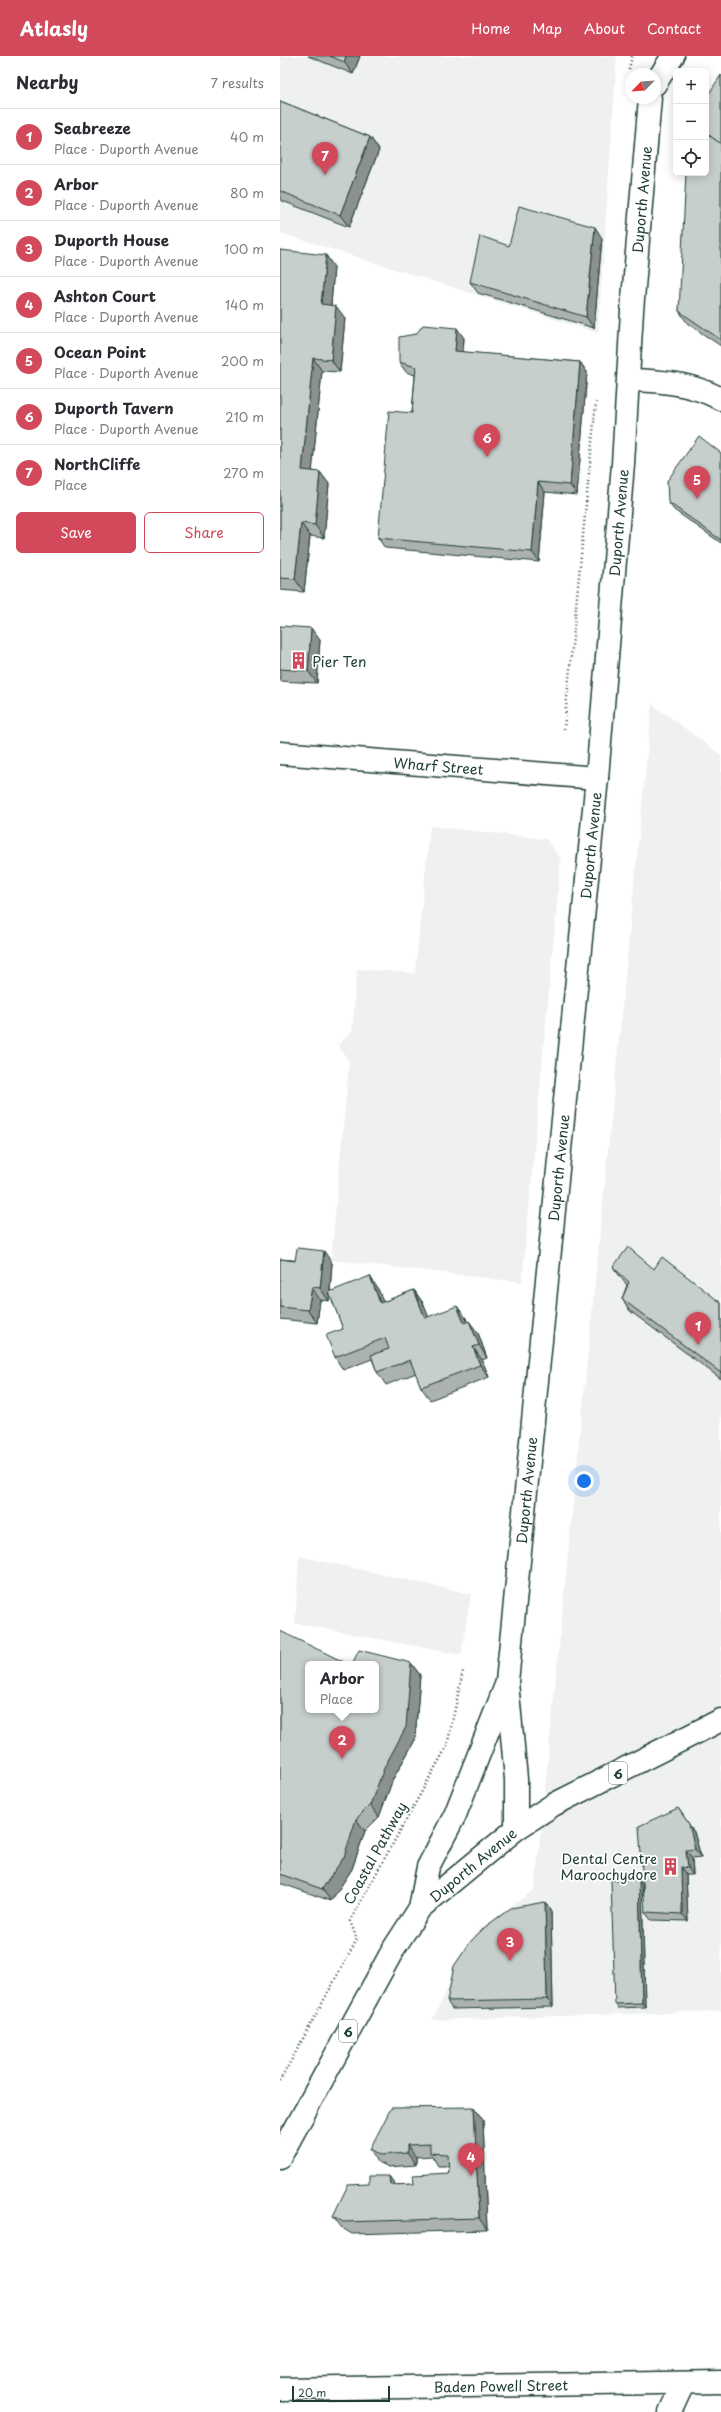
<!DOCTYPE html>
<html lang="en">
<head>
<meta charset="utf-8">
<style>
	:root { --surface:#fff; --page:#f7f7f7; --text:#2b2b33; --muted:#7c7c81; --line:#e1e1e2; --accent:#d1495b }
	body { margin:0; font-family:"Playpen Sans",sans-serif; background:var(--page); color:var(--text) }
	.controls { position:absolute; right:12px; top:12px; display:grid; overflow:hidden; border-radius:6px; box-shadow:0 2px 10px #0003 }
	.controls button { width:36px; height:36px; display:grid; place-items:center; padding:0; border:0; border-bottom:1px solid var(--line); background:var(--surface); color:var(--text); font:20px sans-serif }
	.compass { position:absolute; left:345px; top:12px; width:36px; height:36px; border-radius:50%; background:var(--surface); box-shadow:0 2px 10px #0003; rotate:245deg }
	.scale { position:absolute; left:12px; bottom:10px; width:98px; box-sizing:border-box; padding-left:4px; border:2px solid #1f3d34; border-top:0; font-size:11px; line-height:14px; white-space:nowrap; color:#1f3d34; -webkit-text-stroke:3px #fff; paint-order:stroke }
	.you { position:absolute; left:304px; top:1425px; width:14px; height:14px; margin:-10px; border:3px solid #fff; border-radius:50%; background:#1a73e8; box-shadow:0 0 0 6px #1a73e833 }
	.badge { display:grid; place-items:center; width:26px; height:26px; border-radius:50%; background:var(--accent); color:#fff; font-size:13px; font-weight:700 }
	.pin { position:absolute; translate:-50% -33px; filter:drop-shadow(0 1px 2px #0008) }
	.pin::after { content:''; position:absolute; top:21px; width:14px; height:12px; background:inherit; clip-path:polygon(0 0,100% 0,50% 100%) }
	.popup { position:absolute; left:25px; top:1605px; width:74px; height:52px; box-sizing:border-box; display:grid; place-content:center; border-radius:6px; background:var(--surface); filter:drop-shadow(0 1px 3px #0005); font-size:13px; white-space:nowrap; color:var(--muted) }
	.popup b { font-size:15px; color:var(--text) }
	.popup::after { content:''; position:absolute; left:50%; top:100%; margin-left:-8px; border:8px solid transparent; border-top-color:var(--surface) }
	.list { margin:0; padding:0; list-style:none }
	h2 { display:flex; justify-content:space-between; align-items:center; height:52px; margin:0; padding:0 16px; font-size:17px }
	h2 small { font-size:13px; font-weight:400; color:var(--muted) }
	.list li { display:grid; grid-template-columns:26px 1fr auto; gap:12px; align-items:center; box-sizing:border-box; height:56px; padding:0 16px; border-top:1px solid var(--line) }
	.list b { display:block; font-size:15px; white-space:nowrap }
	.list p { margin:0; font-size:13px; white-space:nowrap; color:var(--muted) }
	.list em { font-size:13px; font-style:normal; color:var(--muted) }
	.actions { display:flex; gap:8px; padding:12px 16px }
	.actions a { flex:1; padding:9px 0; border:1px solid var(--accent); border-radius:6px; text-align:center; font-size:14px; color:var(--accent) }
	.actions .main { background:var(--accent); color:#fff }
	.icon { flex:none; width:22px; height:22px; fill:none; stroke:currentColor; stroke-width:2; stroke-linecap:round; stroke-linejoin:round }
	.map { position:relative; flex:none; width:441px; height:2356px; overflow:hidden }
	header { display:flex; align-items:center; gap:24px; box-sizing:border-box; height:56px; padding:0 20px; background:var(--accent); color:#fff }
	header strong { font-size:19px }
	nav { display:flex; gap:22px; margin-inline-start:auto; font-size:14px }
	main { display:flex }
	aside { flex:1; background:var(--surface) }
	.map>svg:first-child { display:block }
</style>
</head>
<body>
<header>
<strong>Atlasly</strong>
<nav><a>Home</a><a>Map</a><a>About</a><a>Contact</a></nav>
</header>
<main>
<aside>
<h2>Nearby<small>7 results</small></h2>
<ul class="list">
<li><span class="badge">1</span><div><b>Seabreeze</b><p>Place · Duporth Avenue</p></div><em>40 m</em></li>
<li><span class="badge">2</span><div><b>Arbor</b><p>Place · Duporth Avenue</p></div><em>80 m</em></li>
<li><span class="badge">3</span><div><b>Duporth House</b><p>Place · Duporth Avenue</p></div><em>100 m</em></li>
<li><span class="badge">4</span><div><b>Ashton Court</b><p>Place · Duporth Avenue</p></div><em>140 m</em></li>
<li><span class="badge">5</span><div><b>Ocean Point</b><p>Place · Duporth Avenue</p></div><em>200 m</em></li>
<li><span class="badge">6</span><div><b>Duporth Tavern</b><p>Place · Duporth Avenue</p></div><em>210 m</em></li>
<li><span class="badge">7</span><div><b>NorthCliffe</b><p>Place</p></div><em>270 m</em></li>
</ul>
<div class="actions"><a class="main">Save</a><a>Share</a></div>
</aside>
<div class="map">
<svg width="441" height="2356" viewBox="0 0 441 2356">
	<rect width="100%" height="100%" fill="#fff"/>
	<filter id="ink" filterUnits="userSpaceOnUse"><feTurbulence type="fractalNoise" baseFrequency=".025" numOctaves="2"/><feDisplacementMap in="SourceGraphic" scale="8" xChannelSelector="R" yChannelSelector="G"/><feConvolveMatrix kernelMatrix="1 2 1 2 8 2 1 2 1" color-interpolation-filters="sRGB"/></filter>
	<g filter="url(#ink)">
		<g fill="#eef1f0">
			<polygon points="0,0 337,0 318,277 0,177"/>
			<polygon points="372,648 441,699 441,1955 152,1964 196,1876 255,1833"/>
			<polygon points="150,770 266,783 281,803 242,1226 51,1204 69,1006 58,989 72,976 77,913 135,917"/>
			<polygon points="19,1500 191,1538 181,1599 15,1567"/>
		</g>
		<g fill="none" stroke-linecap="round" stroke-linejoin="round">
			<defs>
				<g id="street">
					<path id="s1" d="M0,697l317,25"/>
					<polyline points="390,2356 403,2328"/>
				</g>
				<g id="secondary">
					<polyline points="375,28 393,0"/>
					<path d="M349,324c33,1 62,3 92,19"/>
					<path id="s2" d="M236,1773v-50l-9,-97 90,-904 26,-314 9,-153 18,-213"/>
					<polyline points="140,1852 148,1811 175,1759 226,1629"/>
					<path id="s3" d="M0,2333l441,-7"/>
				</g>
				<g id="primary">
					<path id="s4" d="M0,2101l114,-209 26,-40 96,-79 37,-24 168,-85"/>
				</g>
			</defs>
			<use href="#street" stroke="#1f3d34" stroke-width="25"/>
			<use href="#secondary" stroke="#1f3d34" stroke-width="25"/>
			<use href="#primary" stroke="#1f3d34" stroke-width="25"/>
			<g stroke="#1f3d34" stroke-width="2.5" stroke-dasharray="1 3" stroke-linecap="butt">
				<polyline points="349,13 352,0"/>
				<polyline points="284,673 316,346"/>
				<polyline points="0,2025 77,1883 70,1865 167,1690 183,1615"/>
			</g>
			<use href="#street" stroke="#fff" stroke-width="22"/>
			<use href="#secondary" stroke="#fff" stroke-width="22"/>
			<use href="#primary" stroke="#fff" stroke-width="22"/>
		</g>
		<g fill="#abb2af" stroke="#1f3d34">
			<polygon points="28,0 80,0 73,18"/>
			<polygon points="441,19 441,290 408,268 399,255"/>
			<polygon points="0,45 90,81 99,94 69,171 0,144"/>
			<polygon points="322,182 314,272 198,237 190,226 229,190"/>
			<polygon points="0,194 54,211 51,249 65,262 60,316 42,315 32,415 40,416 49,428 44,482 30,480 24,536 0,534"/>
			<polygon points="184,282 183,296 300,306 307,316 297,439 265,436 259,506 105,492 98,482 132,357 135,319 126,316 119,306"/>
			<polygon points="441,397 441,487 394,454 388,446"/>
			<polygon points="0,570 40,584 37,627 0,625"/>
			<polygon points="0,1203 52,1207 50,1235 98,1233 103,1246 134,1234 143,1247 148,1261 186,1262 187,1266 198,1277 207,1302 202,1304 209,1321 150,1344 141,1331 136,1317 106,1329 97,1316 92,1303 63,1314 55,1301 63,1273 50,1238 49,1245 40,1244 37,1267 0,1263"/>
			<polygon points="333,1211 374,1213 441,1247 441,1323 350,1255 342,1243 347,1229 342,1223"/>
			<polygon points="0,1575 28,1654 131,1607 140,1619 135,1684 113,1723 99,1761 85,1775 72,1813 51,1845 0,1827"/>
			<polygon points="398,1752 414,1776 421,1801 412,1802 413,1819 406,1819 408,1865 371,1864 365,1856"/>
			<polygon points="359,1824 362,1828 365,1951 338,1952 335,1948"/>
			<polygon points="271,1854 273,1951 172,1953 167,1945"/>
			<polygon points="203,2064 207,2174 72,2178 62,2172 53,2160 115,2129 134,2128 169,2117 168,2110 158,2110 152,2100 136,2101 136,2109 109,2111 98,2106 90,2093"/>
		</g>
		<g fill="#8b918f" stroke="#1f3d34">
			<polygon points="66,0 80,0 73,18 64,6"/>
			<polygon points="90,81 99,94 69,171 60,159"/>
			<polygon points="315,171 322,182 314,272 306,261"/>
			<polygon points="46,199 54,211 50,261 41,248"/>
			<polygon points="56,250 65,262 60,316 51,304"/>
			<polygon points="177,272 184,282 182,305 175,295"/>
			<polygon points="33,302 42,315 31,427 22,414"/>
			<polygon points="300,306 307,316 297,439 290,429"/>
			<polygon points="40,416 49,428 44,482 35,469"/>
			<polygon points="258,426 265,436 259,506 252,496"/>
			<polygon points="21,467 30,480 24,536 15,523"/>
			<polygon points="31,572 40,584 37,627 28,615"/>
			<polygon points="44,1195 52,1207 49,1245 40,1232"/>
			<polygon points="90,1220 98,1233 109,1260 100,1247"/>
			<polygon points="32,1231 40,1244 37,1267 28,1254"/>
			<polygon points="134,1234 143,1247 154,1274 145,1262"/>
			<polygon points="177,1250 186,1262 192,1279 184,1267"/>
			<polygon points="189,1265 198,1277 207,1302 199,1289"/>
			<polygon points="193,1291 202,1304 209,1321 200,1309"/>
			<polygon points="131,1607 140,1619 135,1684 113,1723 99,1761 90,1749"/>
			<polygon points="398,1752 414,1776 421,1801 415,1793"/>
			<polygon points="76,1763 85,1775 72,1813 51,1845 42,1833"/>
			<polygon points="406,1794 412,1802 413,1819 408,1812"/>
			<polygon points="401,1811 406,1819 408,1865 402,1858"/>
			<polygon points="359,1824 362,1828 365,1951 362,1947"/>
			<polygon points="265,1846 271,1854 273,1951 267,1943"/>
			<polygon points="194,2051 203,2064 207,2174 199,2162"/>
			<polygon points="127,2089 136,2101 136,2109 127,2097"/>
			<polygon points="109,2120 118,2132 110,2129"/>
		</g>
		<g fill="#c7cfcc" stroke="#1f3d34">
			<polygon points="50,0 66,0 64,6"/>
			<polygon points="441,19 441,88 426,77 426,42"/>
			<polygon points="0,45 90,81 60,159 0,135"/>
			<polygon points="426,77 441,88 441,284 399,255 406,117 426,117"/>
			<polygon points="239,150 315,171 306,261 190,226 200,180 229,190"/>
			<polygon points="0,194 46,199 41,248 56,250 51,304 33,302 22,414 40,416 35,469 21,467 15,523 0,522"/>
			<polygon points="143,269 177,272 175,295 300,306 290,429 258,426 252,496 98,482 109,355 132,357 136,311 119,306 119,281 136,278"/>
			<polygon points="419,380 441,397 441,484 388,446 387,425"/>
			<polygon points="0,570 31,572 28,615 0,613"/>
			<polygon points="348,1191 374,1213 382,1201 441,1247 441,1317 342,1243 349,1226 333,1211"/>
			<polygon points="17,1192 44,1195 40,1232 32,1231 28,1254 0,1251 0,1203 15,1205"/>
			<polygon points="90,1220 100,1247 134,1234 145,1262 177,1250 184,1267 189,1265 199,1289 193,1291 200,1309 141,1331 130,1304 97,1316 91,1299 109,1293 105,1282 55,1301 46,1279 63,1273 49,1236"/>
			<polygon points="0,1575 68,1608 28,1608 28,1654 96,1654 96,1608 72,1608 79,1594 131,1607 126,1671 105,1710 90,1749 76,1763 64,1801 42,1833 0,1818"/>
			<polygon points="398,1752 409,1768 415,1793 406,1794 408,1812 401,1811 402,1858 365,1856 359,1770"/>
			<polygon points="331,1824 359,1824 362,1947 335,1948"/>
			<polygon points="265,1846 267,1943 167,1945 174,1910 191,1885 205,1871 231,1852"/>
			<polygon points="194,2051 199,2162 63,2166 53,2160 68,2129 89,2128 89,2120 109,2120 110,2129 134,2128 133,2119 169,2117 168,2098 150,2097 150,2088 127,2089 127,2097 101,2099 90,2093 111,2052"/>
		</g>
	</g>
	<defs>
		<symbol id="building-bare" viewBox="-9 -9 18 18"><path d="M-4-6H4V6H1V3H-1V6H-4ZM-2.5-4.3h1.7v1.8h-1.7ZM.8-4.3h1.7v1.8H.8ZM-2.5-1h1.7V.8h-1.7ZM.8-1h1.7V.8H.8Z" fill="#d1495b" stroke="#fff" stroke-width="2.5" paint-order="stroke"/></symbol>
	</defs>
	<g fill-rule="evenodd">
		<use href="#building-bare" x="6" y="592" width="25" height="25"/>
		<use href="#building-bare" x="378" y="1798" width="25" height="25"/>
	</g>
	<g text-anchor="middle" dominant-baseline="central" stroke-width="3.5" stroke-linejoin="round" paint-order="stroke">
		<g fill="#fff" stroke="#627771" stroke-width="1">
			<rect x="329" y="1706" width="18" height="22" rx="3"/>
			<rect x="59" y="1964" width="18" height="22" rx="3"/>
		</g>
		<g font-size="13" font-weight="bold" fill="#1f3d34">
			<text x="338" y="1717">6</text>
			<text x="68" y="1975">6</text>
		</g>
		<g font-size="14" fill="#1f3d34" stroke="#fff">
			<text stroke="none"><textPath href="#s2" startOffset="1636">Duporth Avenue</textPath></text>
			<text stroke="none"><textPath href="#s2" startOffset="1312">Duporth Avenue</textPath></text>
			<text stroke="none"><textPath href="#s1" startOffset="159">Wharf Street</textPath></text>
			<text stroke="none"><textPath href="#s2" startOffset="988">Duporth Avenue</textPath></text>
			<text stroke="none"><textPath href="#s2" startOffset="664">Duporth Avenue</textPath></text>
			<text stroke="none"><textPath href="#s2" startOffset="340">Duporth Avenue</textPath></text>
			<text transform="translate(95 1797) rotate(-61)">Coastal Pathway</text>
			<text stroke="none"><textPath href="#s4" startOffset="354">Duporth Avenue</textPath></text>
			<text stroke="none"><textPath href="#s3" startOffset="221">Baden Powell Street</textPath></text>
		</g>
		<g font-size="14" fill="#1f3d34" stroke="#fff" text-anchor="start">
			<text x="32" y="605">Pier Ten</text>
			<text x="377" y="1802" text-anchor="end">Dental Centre<tspan x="377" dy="16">Maroochydore</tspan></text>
		</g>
	</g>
</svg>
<div class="controls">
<button>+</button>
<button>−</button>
<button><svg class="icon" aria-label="locate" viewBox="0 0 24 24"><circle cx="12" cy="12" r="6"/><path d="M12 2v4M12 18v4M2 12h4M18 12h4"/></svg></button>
</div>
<svg class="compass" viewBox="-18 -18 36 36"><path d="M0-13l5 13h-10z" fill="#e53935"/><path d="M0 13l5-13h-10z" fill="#7c7c81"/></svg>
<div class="scale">20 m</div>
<div class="you"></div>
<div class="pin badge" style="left:418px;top:1289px">1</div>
<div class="pin badge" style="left:62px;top:1703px">2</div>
<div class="popup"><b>Arbor</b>Place</div>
<div class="pin badge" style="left:230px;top:1905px">3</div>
<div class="pin badge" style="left:191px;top:2120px">4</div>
<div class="pin badge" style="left:417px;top:443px">5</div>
<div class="pin badge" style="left:207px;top:401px">6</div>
<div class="pin badge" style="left:45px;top:119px">7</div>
</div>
</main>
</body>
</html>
